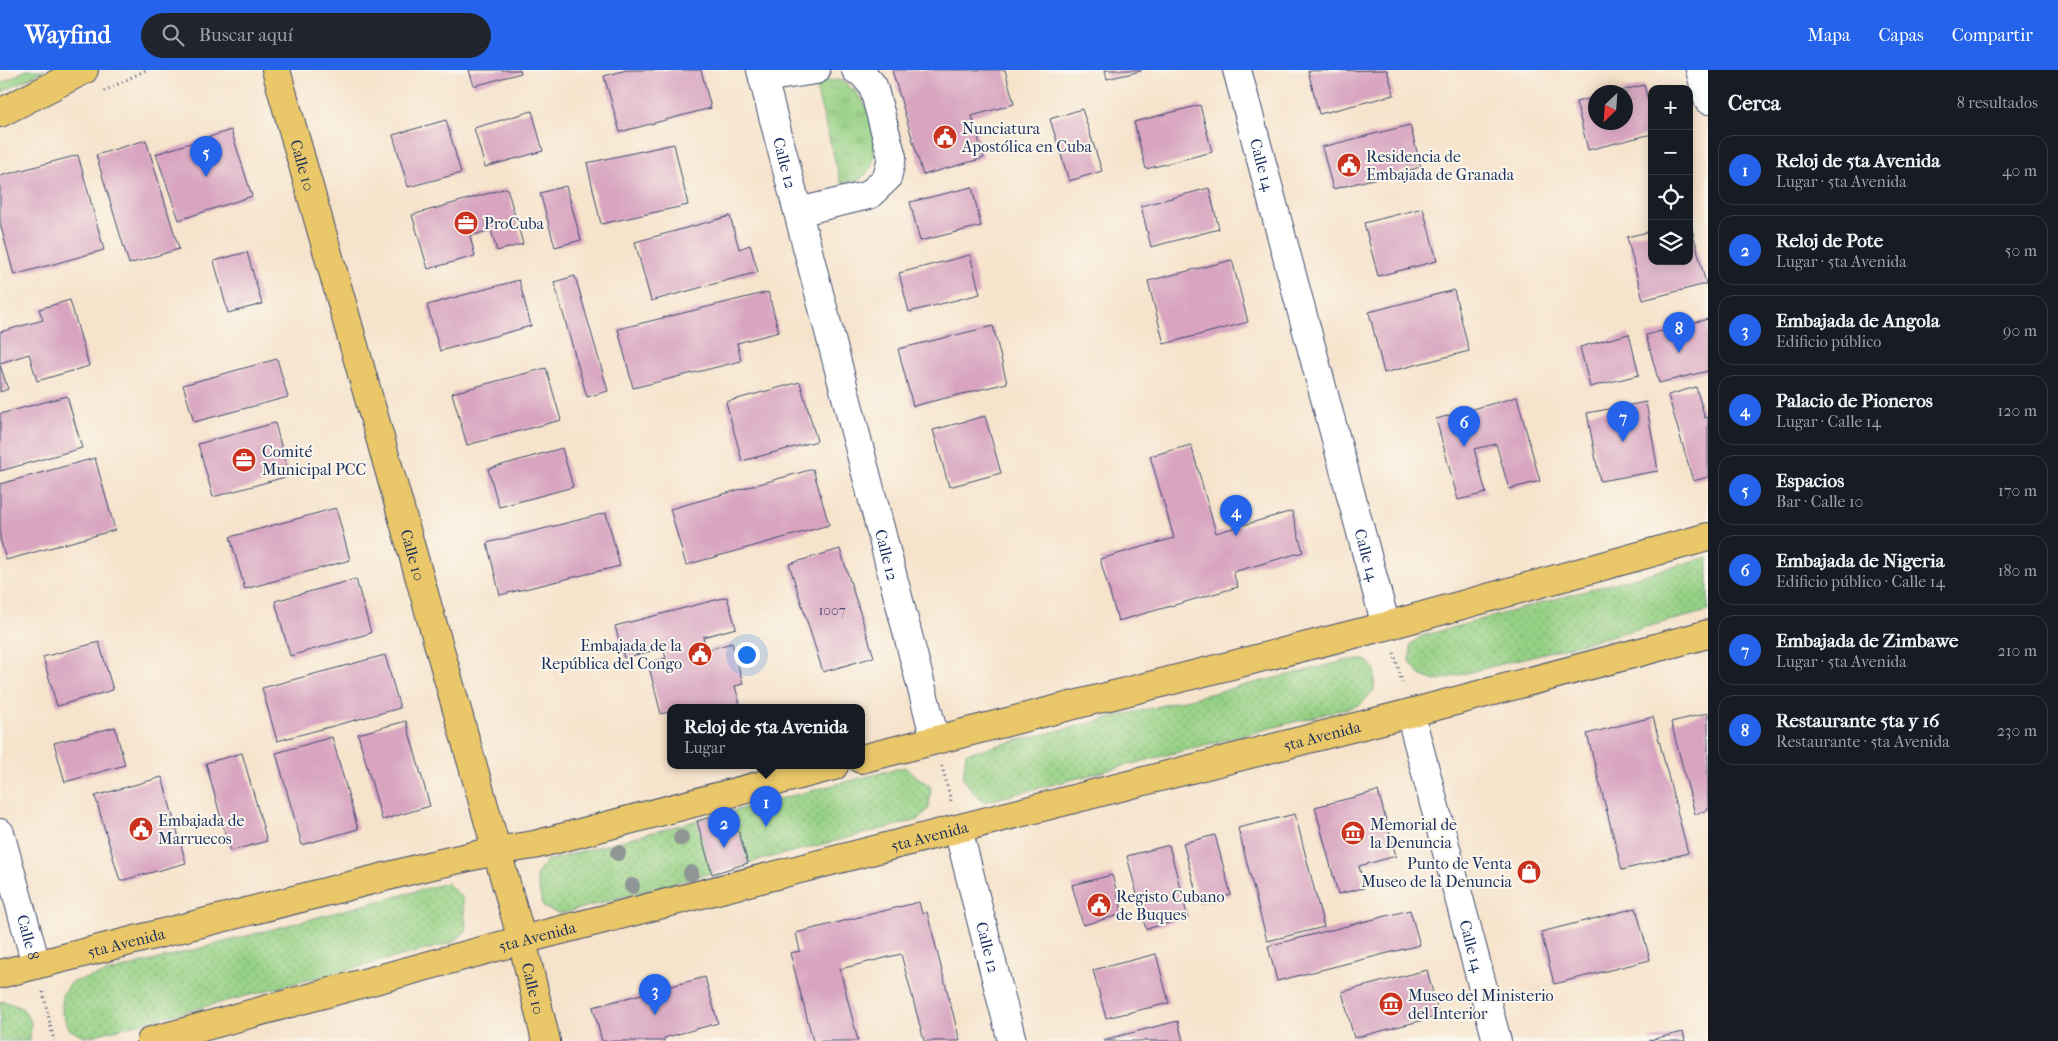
<!DOCTYPE html>
<html lang="es">
<head>
<meta charset="utf-8">
<style>
	:root { --surface:#171b24; --page:#20242c; --text:#f1f3f6; --muted:#9ea1a6; --line:#363941; --accent:#2563eb }
	body { margin:0; font-family:"IM FELL French Canon",serif; background:var(--page); color:var(--text) }
	.controls { position:absolute; right:15px; top:15px; display:grid; overflow:hidden; border-radius:10px; box-shadow:0 2px 12px #0003 }
	.controls button { width:45px; height:45px; display:grid; place-items:center; padding:0; border:0; border-bottom:1px solid var(--line); background:var(--surface); color:var(--text); font:25px sans-serif }
	.compass { position:absolute; left:1588px; top:15px; width:45px; height:45px; border-radius:50%; background:var(--surface); box-shadow:0 2px 12px #0003; rotate:205deg }
	.you { position:absolute; left:746px; top:584px; width:18px; height:18px; margin:-12px; border:4px solid #fff; border-radius:50%; background:#1a73e8; box-shadow:0 0 0 8px #1a73e833 }
	.badge { display:grid; place-items:center; width:32px; height:32px; border-radius:50%; background:var(--accent); color:#fff; font-size:16px; font-weight:700 }
	.pin { position:absolute; translate:-50% -41px; filter:drop-shadow(0 1px 2px #0008) }
	.pin::after { content:''; position:absolute; top:26px; width:18px; height:15px; background:inherit; clip-path:polygon(0 0,100% 0,50% 100%) }
	.popup { position:absolute; left:667px; top:634px; width:198px; height:65px; box-sizing:border-box; display:grid; place-content:center; border-radius:10px; background:var(--surface); filter:drop-shadow(0 1px 4px #0005); font-size:16px; white-space:nowrap; color:var(--muted) }
	.popup b { font-size:19px; color:var(--text) }
	.popup::after { content:''; position:absolute; left:50%; top:100%; margin-left:-10px; border:10px solid transparent; border-top-color:var(--surface) }
	.list { margin:0; padding:0; list-style:none }
	h2 { display:flex; justify-content:space-between; align-items:center; height:65px; margin:0; padding:0 20px; font-size:21px }
	h2 small { font-size:16px; font-weight:400; color:var(--muted) }
	.list li { display:grid; grid-template-columns:32px 1fr auto; gap:15px; align-items:center; box-sizing:border-box; height:70px; margin:0 10px 10px; padding:0 10px; border:1px solid var(--line); border-radius:15px }
	.list b { display:block; font-size:19px; white-space:nowrap }
	.list p { margin:0; font-size:16px; white-space:nowrap; color:var(--muted) }
	.list em { font-size:16px; font-style:normal; color:var(--muted) }
	.icon { flex:none; width:28px; height:28px; fill:none; stroke:currentColor; stroke-width:2; stroke-linecap:round; stroke-linejoin:round }
	.map { position:relative; flex:none; width:1708px; height:971px; overflow:hidden }
	header { display:flex; align-items:center; gap:30px; box-sizing:border-box; height:70px; padding:0 25px; background:var(--accent); color:#fff }
	header strong { font-size:24px }
	nav { display:flex; gap:28px; margin-inline-start:auto; font-size:18px }
	.search { width:350px; height:45px; background:var(--page); display:flex; align-items:center; gap:12px; box-sizing:border-box; padding:0 18px; border-radius:28px; color:var(--muted); font-size:19px }
	main { display:flex }
	aside { flex:1; background:var(--surface) }
	.map>svg:first-child { display:block }
</style>
</head>
<body>
<header>
<strong>Wayfind</strong>
<div class="search"><svg class="icon" aria-label="search" viewBox="0 0 24 24"><circle cx="10" cy="10" r="6"/><path d="M15 15l6 6"/></svg>Buscar aquí</div>
<nav><a>Mapa</a><a>Capas</a><a>Compartir</a></nav>
</header>
<main>
<div class="map">
<svg width="1708" height="971" viewBox="0 0 1708 971">
	<defs>
		<pattern id="grass-tufts" width="24" height="20" patternUnits="userSpaceOnUse" patternTransform="scale(1.25)"><rect width="24" height="20" fill="#95d084"/><path d="M3 7l-1-3M5 7V3M7 7l1-3M15 17l-1-3M17 17v-4M19 17l1-3" fill="none" stroke="#79a96f"/></pattern>
		<pattern id="park-dots" width="8" height="8" patternUnits="userSpaceOnUse" patternTransform="scale(1.25)"><rect width="8" height="8" fill="#95d084"/><path d="M2 2h.1M6 6h.1" fill="none" stroke="#79a96f" stroke-width="1.8" stroke-linecap="round"/></pattern>
	</defs>
	<rect width="100%" height="100%" fill="#fbf7ec"/>
	<filter id="ink" filterUnits="userSpaceOnUse"><feTurbulence type="fractalNoise" baseFrequency=".02" numOctaves="2"/><feDisplacementMap in="SourceGraphic" scale="10" xChannelSelector="R" yChannelSelector="G"/><feConvolveMatrix kernelMatrix="1 2 1 2 8 2 1 2 1" color-interpolation-filters="sRGB"/></filter>
	<filter id="wash" filterUnits="userSpaceOnUse"><feTurbulence type="fractalNoise" baseFrequency=".0096" numOctaves="4" result="noise"/><feDisplacementMap in="SourceGraphic" scale="20" xChannelSelector="R" yChannelSelector="G"/><feGaussianBlur stdDeviation="1.12" result="paint"/><feColorMatrix in="noise" values="0 0 0 0 0 0 0 0 0 0 0 0 0 0 0 0 0 1.4 0 .05"/><feComposite in="paint" operator="in"/></filter>
	<g filter="url(#wash)">
		<rect width="100%" height="100%" fill="#f6e3cc"/>
		<g fill="url(#grass-tufts)" stroke="#588071">
			<polygon points="26,0 45,0 0,23 0,14"/>
			<path d="M841,10c6,5 14,10 18,16 16,19 27,71 -2,85 -4,1 -11,1 -16,2l-27,-102z"/>
		</g>
		<g fill="url(#park-dots)" stroke="#588071">
			<polygon points="1708,487 1708,541 1435,611 1420,605 1410,591 1411,574 1422,566"/>
			<polygon points="1349,590 1366,590 1375,600 1374,620 1360,635 985,732 973,722 963,708 966,683"/>
			<polygon points="904,697 931,717 929,738 918,750 748,793 560,844 543,837 536,806 546,791 732,741"/>
			<polygon points="447,813 462,827 467,860 452,873 87,967 70,960 62,943 62,925 72,912"/>
			<polygon points="4,931 22,938 31,951 30,971 0,971 0,932"/>
		</g>
		<g id="blocks">
			<g fill="#d8a4c0">
				<polygon points="469,0 520,0 521,3 474,16"/>
				<polygon points="627,0 701,0 711,38 620,62 604,6"/>
				<polygon points="892,0 1005,0 1014,34 972,46 984,88 923,105"/>
				<polygon points="1105,0 1141,0 1141,1 1107,9"/>
				<polygon points="1387,0 1394,25 1319,44 1308,1"/>
				<polygon points="1644,15 1652,47 1652,64 1588,80 1576,32 1596,27 1596,52 1626,52 1626,22 1616,22"/>
				<polygon points="1200,35 1212,82 1146,99 1134,52"/>
				<polygon points="1082,39 1102,101 1069,111 1050,49"/>
				<polygon points="532,41 543,81 485,97 474,58"/>
				<polygon points="446,50 461,103 408,117 393,65"/>
				<polygon points="1410,55 1421,97 1333,119 1322,77"/>
				<polygon points="231,60 252,126 179,150 156,84"/>
				<polygon points="146,70 179,179 129,194 96,85"/>
				<polygon points="674,74 688,135 601,154 587,93"/>
				<polygon points="78,85 104,180 14,205 0,153 0,106"/>
				<polygon points="566,116 581,170 555,177 540,123"/>
				<polygon points="972,117 981,156 920,171 910,132"/>
				<polygon points="507,118 523,174 497,181 491,160 470,166 475,186 428,199 412,145"/>
				<polygon points="1209,118 1219,159 1151,177 1141,136"/>
				<polygon points="1423,138 1437,191 1378,206 1364,153"/>
				<polygon points="730,146 739,179 750,175 758,202 651,231 635,172"/>
				<polygon points="1690,151 1706,214 1643,230 1627,167 1652,161 1652,191 1689,191"/>
				<polygon points="247,182 262,234 228,243 214,191"/>
				<polygon points="970,185 980,224 909,242 899,203"/>
				<polygon points="1232,190 1248,252 1164,274 1148,211"/>
				<polygon points="575,206 608,321 587,327 554,212"/>
				<polygon points="519,210 531,256 440,281 427,235"/>
				<polygon points="1454,220 1469,281 1384,303 1369,242"/>
				<polygon points="768,222 779,262 737,273 741,291 633,318 618,259"/>
				<polygon points="70,230 89,296 37,311 29,284 0,293 0,262 43,250 39,239"/>
				<polygon points="1708,249 1708,301 1659,313 1646,265"/>
				<polygon points="993,256 1007,313 913,336 898,279"/>
				<polygon points="1629,264 1639,305 1590,317 1580,277"/>
				<polygon points="277,289 288,327 194,352 183,315"/>
				<polygon points="0,295 8,319 0,322"/>
				<polygon points="546,298 561,350 467,375 452,323"/>
				<polygon points="800,312 817,371 742,391 726,332"/>
				<polygon points="1696,317 1705,348 1708,347 1708,407 1693,411 1668,325"/>
				<polygon points="67,326 82,378 0,401 0,344"/>
				<polygon points="1517,327 1540,411 1509,419 1496,374 1474,379 1486,423 1458,430 1436,349"/>
				<polygon points="1646,332 1658,401 1600,411 1587,343"/>
				<polygon points="985,346 1001,403 949,417 933,360"/>
				<polygon points="275,353 289,406 213,427 198,374"/>
				<polygon points="1191,375 1216,463 1292,441 1303,482 1233,502 1238,517 1118,551 1100,489 1174,468 1150,386"/>
				<polygon points="562,378 573,417 499,437 488,399"/>
				<polygon points="95,388 115,460 6,490 0,468 0,414"/>
				<polygon points="813,399 829,455 686,495 670,439"/>
				<polygon points="336,438 350,490 245,519 230,467"/>
				<polygon points="606,443 620,496 500,525 487,473"/>
				<polygon points="840,479 874,587 823,602 789,494"/>
				<polygon points="356,509 371,563 290,586 275,531"/>
				<polygon points="727,527 736,558 703,567 706,580 732,573 743,614 735,616 741,638 671,638 671,641 661,644 648,593 666,588 663,578 624,588 615,556"/>
				<polygon points="99,572 113,620 57,636 43,587"/>
				<polygon points="385,585 400,638 277,671 262,618"/>
				<polygon points="1708,643 1708,740 1695,744 1671,652"/>
				<polygon points="1653,647 1688,783 1622,800 1587,664"/>
				<polygon points="406,651 430,736 382,750 358,664"/>
				<polygon points="115,657 125,695 65,712 54,673"/>
				<polygon points="332,667 358,759 302,775 276,683"/>
				<polygon points="242,683 267,771 230,781 206,693"/>
				<polygon points="162,707 186,793 120,811 95,726"/>
				<polygon points="1378,721 1396,786 1359,796 1364,818 1338,824 1315,737"/>
				<polygon points="732,741 748,793 712,804 697,751"/>
				<polygon points="1295,744 1324,857 1267,871 1238,758"/>
				<polygon points="1215,765 1231,825 1199,833 1183,773"/>
				<polygon points="1169,775 1188,848 1146,859 1127,786"/>
				<polygon points="1112,805 1123,844 1083,855 1072,815"/>
				<polygon points="919,832 922,844 927,842 960,971 924,971 901,884 840,899 858,971 813,971 790,883 800,881 796,863"/>
				<polygon points="1636,838 1650,890 1554,914 1541,862"/>
				<polygon points="1410,840 1420,875 1277,911 1268,876"/>
				<polygon points="1156,884 1169,933 1106,948 1093,900"/>
				<polygon points="1427,900 1439,946 1354,968 1342,922"/>
				<polygon points="705,907 718,953 664,968 664,971 602,971 593,937"/>
				<polygon points="1178,951 1183,971 1103,971 1103,970"/>
				<polygon points="1683,962 1685,971 1649,971 1649,970"/>
			</g>
		</g>
	</g>
	<g filter="url(#ink)">
		<use href="#blocks" fill-opacity="0" stroke="#3c4a6e" stroke-width="1"/>
		<g fill="none" stroke-linecap="round" stroke-linejoin="round">
			<defs>
				<g id="minor">
					<path id="s1" d="M761,0l174,669"/>
					<path id="s2" d="M1237,0l149,556"/>
					<polyline points="1700,0 1708,30"/>
					<polyline points="763,8 816,0"/>
					<polyline points="798,142 869,125 887,108 892,87 873,16 861,2 856,0"/>
					<path id="s3" d="M1410,643l87,328"/>
					<path id="s4" d="M958,759l54,212"/>
					<path id="s5" d="M0,763l36,131"/>
				</g>
				<g id="major">
					<path id="s6" d="M276,0l246,870 24,101"/>
					<polyline points="0,43 84,0"/>
				</g>
				<g id="highway">
					<polyline points="861,689 1386,556 1708,467"/>
					<path id="s7" d="M0,904l428,-108 67,-15 39,-6 300,-79"/>
					<path id="s8" d="M151,971l371,-101 888,-227 298,-79"/>
				</g>
			</defs>
			<use href="#minor" stroke="#3c4a6e" stroke-width="30"/>
			<use href="#major" stroke="#3c4a6e" stroke-width="30"/>
			<use href="#highway" stroke="#3c4a6e" stroke-width="30"/>
			<g stroke="#3c4a6e" stroke-width="3" stroke-dasharray="1 4" stroke-linecap="butt">
				<polyline points="104,21 146,0"/>
				<polyline points="1394,583 1403,616"/>
				<polyline points="942,696 951,731"/>
				<polyline points="43,922 54,971"/>
			</g>
			<use href="#minor" stroke="#fff" stroke-width="28"/>
			<use href="#major" stroke="#eac769" stroke-width="28"/>
			<use href="#highway" stroke="#eac769" stroke-width="28"/>
		</g>
		<g fill="#8f9695">
			<circle cx="681" cy="768" r="8"/>
			<circle cx="618" cy="783" r="8"/>
			<circle cx="691" cy="803" r="8"/>
			<circle cx="632" cy="816" r="8"/>
		</g>
	</g>
	<defs>
		<symbol id="civic-disc" viewBox="-11 -11 22 22"><circle r="9.5" fill="#c8321e" stroke="#fbf7ec"/><path d="M-.6-6.5H3V-4.5H.6V-3L4-1V1h2V6H-6V1h2V-1L-.6-3ZM-1.2 2.5V6h2.4V2.5Z" fill="#fff"/></symbol>
		<symbol id="office-disc" viewBox="-11 -11 22 22"><circle r="9.5" fill="#c8321e" stroke="#fbf7ec"/><path d="M-6-3h4V-5.5h4V-3h4V5H-6ZM-1-4.5V-3h2v-1.5ZM-6 0V1H6V0Z" fill="#fff"/></symbol>
		<symbol id="museum-disc" viewBox="-11 -11 22 22"><circle r="9.5" fill="#c8321e" stroke="#fbf7ec"/><path d="M0-6L6-3V-2H-6V-3ZM-5-1h2V3h-2ZM-1-1h2V3h-2ZM3-1h2V3H3ZM-6 4H6V6H-6Z" fill="#fff"/></symbol>
		<symbol id="shop-disc" viewBox="-11 -11 22 22"><circle r="9.5" fill="#c8321e" stroke="#fbf7ec"/><path d="M-5-2.5h2.3a2.7 3.5 0 0 1 5.4 0H5L5.5 6h-11ZM-1.5-2.5h3a1.5 2.3 0 0 0-3 0Z" fill="#fff"/></symbol>
	</defs>
	<g fill-rule="evenodd">
		<use href="#civic-disc" x="931" y="53" width="28" height="28"/>
		<use href="#civic-disc" x="1335" y="81" width="28" height="28"/>
		<use href="#office-disc" x="452" y="139" width="28" height="28"/>
		<use href="#office-disc" x="230" y="376" width="28" height="28"/>
		<use href="#civic-disc" x="686" y="570" width="28" height="28"/>
		<use href="#civic-disc" x="127" y="745" width="28" height="28"/>
		<use href="#museum-disc" x="1339" y="749" width="28" height="28"/>
		<use href="#shop-disc" x="1515" y="788" width="28" height="28"/>
		<use href="#civic-disc" x="1085" y="821" width="28" height="28"/>
		<use href="#museum-disc" x="1377" y="920" width="28" height="28"/>
	</g>
	<g text-anchor="middle" dominant-baseline="central" stroke-width="4" stroke-linejoin="round" paint-order="stroke">
		<g font-size="14" fill="#4a4c76">
			<text x="832" y="540">1007</text>
		</g>
		<g font-size="16" fill="#1b2f5e" stroke="#fbf7ec" text-anchor="start">
			<text x="962" y="58">Nunciatura<tspan x="962" dy="18">Apostólica en Cuba</tspan></text>
			<text x="1366" y="86">Residencia de<tspan x="1366" dy="18">Embajada de Granada</tspan></text>
			<text x="484" y="153">ProCuba</text>
			<text x="262" y="381">Comité<tspan x="262" dy="18">Municipal PCC</tspan></text>
			<text x="682" y="575" text-anchor="end">Embajada de la<tspan x="682" dy="18">República del Congo</tspan></text>
			<text x="158" y="750">Embajada de<tspan x="158" dy="18">Marruecos</tspan></text>
			<text x="1370" y="754">Memorial de<tspan x="1370" dy="18">la Denuncia</tspan></text>
			<text x="1512" y="793" text-anchor="end">Punto de Venta<tspan x="1512" dy="18">Museo de la Denuncia</tspan></text>
			<text x="1116" y="826">Registo Cubano<tspan x="1116" dy="18">de Buques</tspan></text>
			<text x="1408" y="925">Museo del Ministerio<tspan x="1408" dy="18">del Interior</tspan></text>
		</g>
		<g font-size="16" fill="#1b2f5e" stroke="#fbf7ec">
			<text stroke="none"><textPath href="#s1" startOffset="96">Calle 12</textPath></text>
			<text stroke="none"><textPath href="#s2" startOffset="98">Calle 14</textPath></text>
			<text stroke="none"><textPath href="#s6" startOffset="99">Calle 10</textPath></text>
			<text stroke="none"><textPath href="#s6" startOffset="504">Calle 10</textPath></text>
			<text stroke="none"><textPath href="#s1" startOffset="501">Calle 12</textPath></text>
			<text stroke="none"><textPath href="#s2" startOffset="502">Calle 14</textPath></text>
			<text stroke="none"><textPath href="#s8" startOffset="1210">5ta Avenida</textPath></text>
			<text stroke="none"><textPath href="#s8" startOffset="805">5ta Avenida</textPath></text>
			<text stroke="none"><textPath href="#s5" startOffset="108">Calle 8</textPath></text>
			<text stroke="none"><textPath href="#s8" startOffset="400">5ta Avenida</textPath></text>
			<text stroke="none"><textPath href="#s7" startOffset="130">5ta Avenida</textPath></text>
			<text stroke="none"><textPath href="#s3" startOffset="241">Calle 14</textPath></text>
			<text stroke="none"><textPath href="#s4" startOffset="122">Calle 12</textPath></text>
			<text stroke="none"><textPath href="#s6" startOffset="954">Calle 10</textPath></text>
		</g>
	</g>
</svg>
<div class="controls">
<button>+</button>
<button>−</button>
<button><svg class="icon" aria-label="locate" viewBox="0 0 24 24"><circle cx="12" cy="12" r="6"/><path d="M12 2v4M12 18v4M2 12h4M18 12h4"/></svg></button>
<button><svg class="icon" aria-label="layers" viewBox="0 0 24 24"><path d="M12 4l9 5-9 5-9-5zM3 14l9 5 9-5"/></svg></button>
</div>
<svg class="compass" viewBox="-18 -18 36 36"><path d="M0-13l5 13h-10z" fill="#e53935"/><path d="M0 13l5-13h-10z" fill="#9ea1a6"/></svg>
<div class="you"></div>
<div class="pin badge" style="left:766px;top:757px">1</div>
<div class="popup"><b>Reloj de 5ta Avenida</b>Lugar</div>
<div class="pin badge" style="left:724px;top:778px">2</div>
<div class="pin badge" style="left:655px;top:945px">3</div>
<div class="pin badge" style="left:1236px;top:466px">4</div>
<div class="pin badge" style="left:206px;top:107px">5</div>
<div class="pin badge" style="left:1464px;top:377px">6</div>
<div class="pin badge" style="left:1623px;top:372px">7</div>
<div class="pin badge" style="left:1679px;top:283px">8</div>
</div>
<aside>
<h2>Cerca<small>8 resultados</small></h2>
<ul class="list">
<li><span class="badge">1</span><div><b>Reloj de 5ta Avenida</b><p>Lugar · 5ta Avenida</p></div><em>40 m</em></li>
<li><span class="badge">2</span><div><b>Reloj de Pote</b><p>Lugar · 5ta Avenida</p></div><em>50 m</em></li>
<li><span class="badge">3</span><div><b>Embajada de Angola</b><p>Edificio público</p></div><em>90 m</em></li>
<li><span class="badge">4</span><div><b>Palacio de Pioneros</b><p>Lugar · Calle 14</p></div><em>120 m</em></li>
<li><span class="badge">5</span><div><b>Espacios</b><p>Bar · Calle 10</p></div><em>170 m</em></li>
<li><span class="badge">6</span><div><b>Embajada de Nigeria</b><p>Edificio público · Calle 14</p></div><em>180 m</em></li>
<li><span class="badge">7</span><div><b>Embajada de Zimbawe</b><p>Lugar · 5ta Avenida</p></div><em>210 m</em></li>
<li><span class="badge">8</span><div><b>Restaurante 5ta y 16</b><p>Restaurante · 5ta Avenida</p></div><em>230 m</em></li>
</ul>
</aside>
</main>
</body>
</html>
